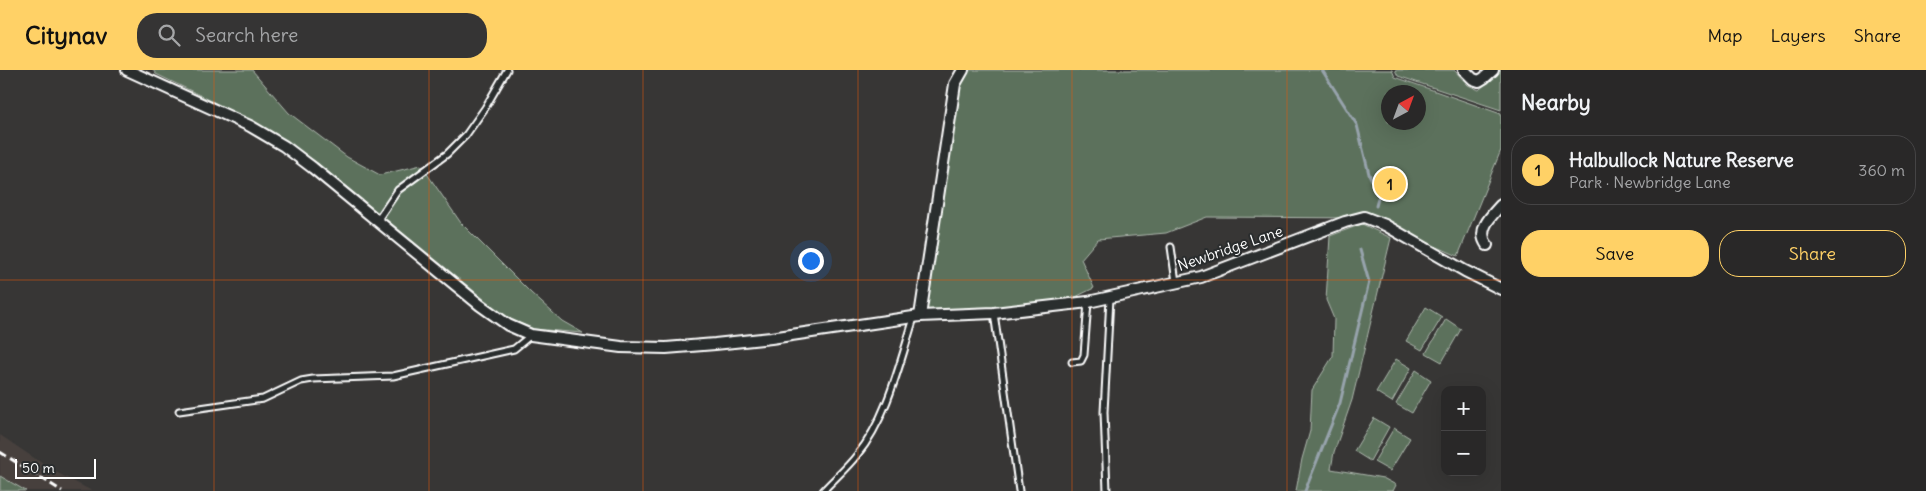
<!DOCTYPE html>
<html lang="en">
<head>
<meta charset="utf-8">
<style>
	:root { --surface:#292828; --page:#353434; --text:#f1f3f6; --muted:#a5a6a8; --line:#454445; --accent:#ffd166 }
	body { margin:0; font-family:Delius,sans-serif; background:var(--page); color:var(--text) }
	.controls { position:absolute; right:15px; bottom:15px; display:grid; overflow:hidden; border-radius:10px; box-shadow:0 5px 20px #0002 }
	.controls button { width:45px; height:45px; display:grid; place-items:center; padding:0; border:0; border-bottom:1px solid var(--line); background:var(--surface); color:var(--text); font:25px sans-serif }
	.compass { position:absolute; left:1381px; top:15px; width:45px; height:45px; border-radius:50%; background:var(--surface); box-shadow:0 5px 20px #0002; rotate:41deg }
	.scale { position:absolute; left:15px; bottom:12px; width:81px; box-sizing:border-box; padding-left:5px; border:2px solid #fff; border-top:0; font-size:14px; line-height:18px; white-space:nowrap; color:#fff; -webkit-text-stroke:4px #2a2d2e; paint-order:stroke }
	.you { position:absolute; left:810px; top:190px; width:18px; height:18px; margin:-12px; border:4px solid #fff; border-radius:50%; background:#1a73e8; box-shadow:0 0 0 8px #1a73e833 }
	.badge { display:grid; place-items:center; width:32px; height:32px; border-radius:50%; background:var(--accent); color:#111; font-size:16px; font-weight:700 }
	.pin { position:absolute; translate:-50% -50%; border:2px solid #fff; box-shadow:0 1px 5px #0006 }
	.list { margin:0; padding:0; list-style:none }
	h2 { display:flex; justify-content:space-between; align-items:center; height:65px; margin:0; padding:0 20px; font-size:21px }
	h2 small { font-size:16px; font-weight:400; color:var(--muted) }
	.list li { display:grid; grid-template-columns:32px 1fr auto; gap:15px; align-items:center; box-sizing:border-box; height:70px; margin:0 10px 10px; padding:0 10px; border:1px solid var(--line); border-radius:20px }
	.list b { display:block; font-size:19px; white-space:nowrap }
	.list p { margin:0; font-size:16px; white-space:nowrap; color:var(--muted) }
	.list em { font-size:16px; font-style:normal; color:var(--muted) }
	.actions { display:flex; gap:10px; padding:15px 20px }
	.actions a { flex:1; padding:11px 0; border:1px solid var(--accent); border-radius:20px; text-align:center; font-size:18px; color:var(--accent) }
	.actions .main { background:var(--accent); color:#111 }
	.icon { flex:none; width:28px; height:28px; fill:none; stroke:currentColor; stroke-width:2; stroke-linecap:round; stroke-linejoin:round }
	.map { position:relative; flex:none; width:1501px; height:421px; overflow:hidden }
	header { display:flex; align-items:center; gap:30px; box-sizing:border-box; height:70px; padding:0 25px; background:var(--accent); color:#111 }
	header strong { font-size:24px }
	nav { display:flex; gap:28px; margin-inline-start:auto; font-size:18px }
	.search { width:350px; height:45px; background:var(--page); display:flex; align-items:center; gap:12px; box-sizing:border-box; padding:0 18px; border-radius:20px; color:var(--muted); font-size:19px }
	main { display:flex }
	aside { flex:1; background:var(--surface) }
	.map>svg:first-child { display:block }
</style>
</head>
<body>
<header>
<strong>Citynav</strong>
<div class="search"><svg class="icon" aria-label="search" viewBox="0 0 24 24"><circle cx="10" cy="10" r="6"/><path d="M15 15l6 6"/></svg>Search here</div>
<nav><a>Map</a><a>Layers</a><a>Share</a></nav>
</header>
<main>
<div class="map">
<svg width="1501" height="421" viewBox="0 0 1501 421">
	<rect width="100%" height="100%" fill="#373635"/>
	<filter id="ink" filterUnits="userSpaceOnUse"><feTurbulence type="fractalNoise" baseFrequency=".02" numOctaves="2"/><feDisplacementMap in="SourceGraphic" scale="10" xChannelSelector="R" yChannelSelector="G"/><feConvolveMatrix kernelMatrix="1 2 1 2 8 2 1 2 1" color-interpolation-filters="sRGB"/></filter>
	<g filter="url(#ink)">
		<polygon fill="#47413e" points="0,365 52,400 92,421 26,421 0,406"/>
		<g fill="#5c715c" stroke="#aeb8ae" fill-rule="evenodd">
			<path d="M153,0h99l37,43 58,44 33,18 41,-10 40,58 70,70 31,28 21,12 -49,-4 -27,-11 -192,-157c-51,-36 -103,-60 -159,-87z"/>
			<path d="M963,0h429l3,7 106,37v36l-43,106 -86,-38 -165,-1 -41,16 -68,6 -17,20 13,29 -37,18 -137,10 35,-232zM1388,22h30v30h-30z"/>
			<polygon points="1395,0 1454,0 1468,15 1479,20 1501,0 1501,40 1398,6"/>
			<polygon points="1362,154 1391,168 1352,330 1334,382 1331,399 1383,408 1396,415 1393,421 1296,421 1302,389 1310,361 1312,320 1333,286 1334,249 1326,230 1330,166"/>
			<polygon points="1426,237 1442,247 1422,280 1406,271"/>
			<polygon points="1446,249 1461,259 1442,292 1426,283"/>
			<polygon points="1396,289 1411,298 1392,332 1376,322"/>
			<polygon points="1416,300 1431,310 1412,343 1396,334"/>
			<polygon points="1374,348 1389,357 1370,391 1354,381"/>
			<polygon points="1394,358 1410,368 1390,401 1374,392"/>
			<polygon points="0,406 26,421 0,421"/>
		</g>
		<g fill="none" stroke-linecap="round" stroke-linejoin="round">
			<g stroke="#97a3ac" stroke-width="3">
				<polyline points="1322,0 1357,55 1369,104 1379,125 1376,136"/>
				<polyline points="1305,421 1340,333 1369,212 1360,180"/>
			</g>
			<defs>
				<g id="lane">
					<polyline points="377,151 398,120 447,84 466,65 485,38 507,0"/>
					<polyline points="1171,177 1176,212"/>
					<polyline points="994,243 1019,421"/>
					<polyline points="1072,292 1081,291 1084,285 1088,232"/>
					<polyline points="179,341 263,329 301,311 313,309 393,306 514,279 531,265"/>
					<path d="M823,421c11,-12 24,-23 34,-36 30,-36 43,-93 57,-137"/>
					<polyline points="1107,421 1104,342 1110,228"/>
				</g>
				<g id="street">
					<polyline points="127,0 250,56 284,76 313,98 480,235 508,255 531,265 621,277 666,278 715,274 771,268 920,246 994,243 1088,232 1201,207 1345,152 1364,147 1385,155 1465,201 1501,219"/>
					<polyline points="1464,0 1473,9 1479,11 1484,8 1493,0"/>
					<path d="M1487,175c-11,-15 4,-29 14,-40"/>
					<polyline points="920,246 955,14 963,0"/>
				</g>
			</defs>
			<use href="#lane" stroke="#fff" stroke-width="9"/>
			<use href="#street" stroke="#fff" stroke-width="14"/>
			<use href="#lane" stroke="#2a2d2e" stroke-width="5"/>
			<use href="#street" stroke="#2a2d2e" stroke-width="10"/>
			<polyline stroke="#fff" stroke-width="3" stroke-dasharray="8 4" stroke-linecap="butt" points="0,382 62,421"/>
		</g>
	</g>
	<path fill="none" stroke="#e8590c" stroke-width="1" stroke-opacity="0.55" d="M214,0v421M429,0v421M643,0v421M858,0v421M1072,0v421M1287,0v421M0,210h1501"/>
	<g text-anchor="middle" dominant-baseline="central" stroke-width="4" stroke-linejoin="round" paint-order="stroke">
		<g font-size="15" fill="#fff" stroke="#2a2d2e">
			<text transform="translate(1230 178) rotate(-19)">Newbridge Lane</text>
		</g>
	</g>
</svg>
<div class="controls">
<button>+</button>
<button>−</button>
</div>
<svg class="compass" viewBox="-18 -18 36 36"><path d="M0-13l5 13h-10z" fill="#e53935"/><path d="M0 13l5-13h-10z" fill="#a5a6a8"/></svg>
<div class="scale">50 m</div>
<div class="you"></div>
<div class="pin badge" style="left:1390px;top:114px">1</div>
</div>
<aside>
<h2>Nearby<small></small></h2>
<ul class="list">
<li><span class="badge">1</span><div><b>Halbullock Nature Reserve</b><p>Park · Newbridge Lane</p></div><em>360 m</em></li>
</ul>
<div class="actions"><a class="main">Save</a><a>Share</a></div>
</aside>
</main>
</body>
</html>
